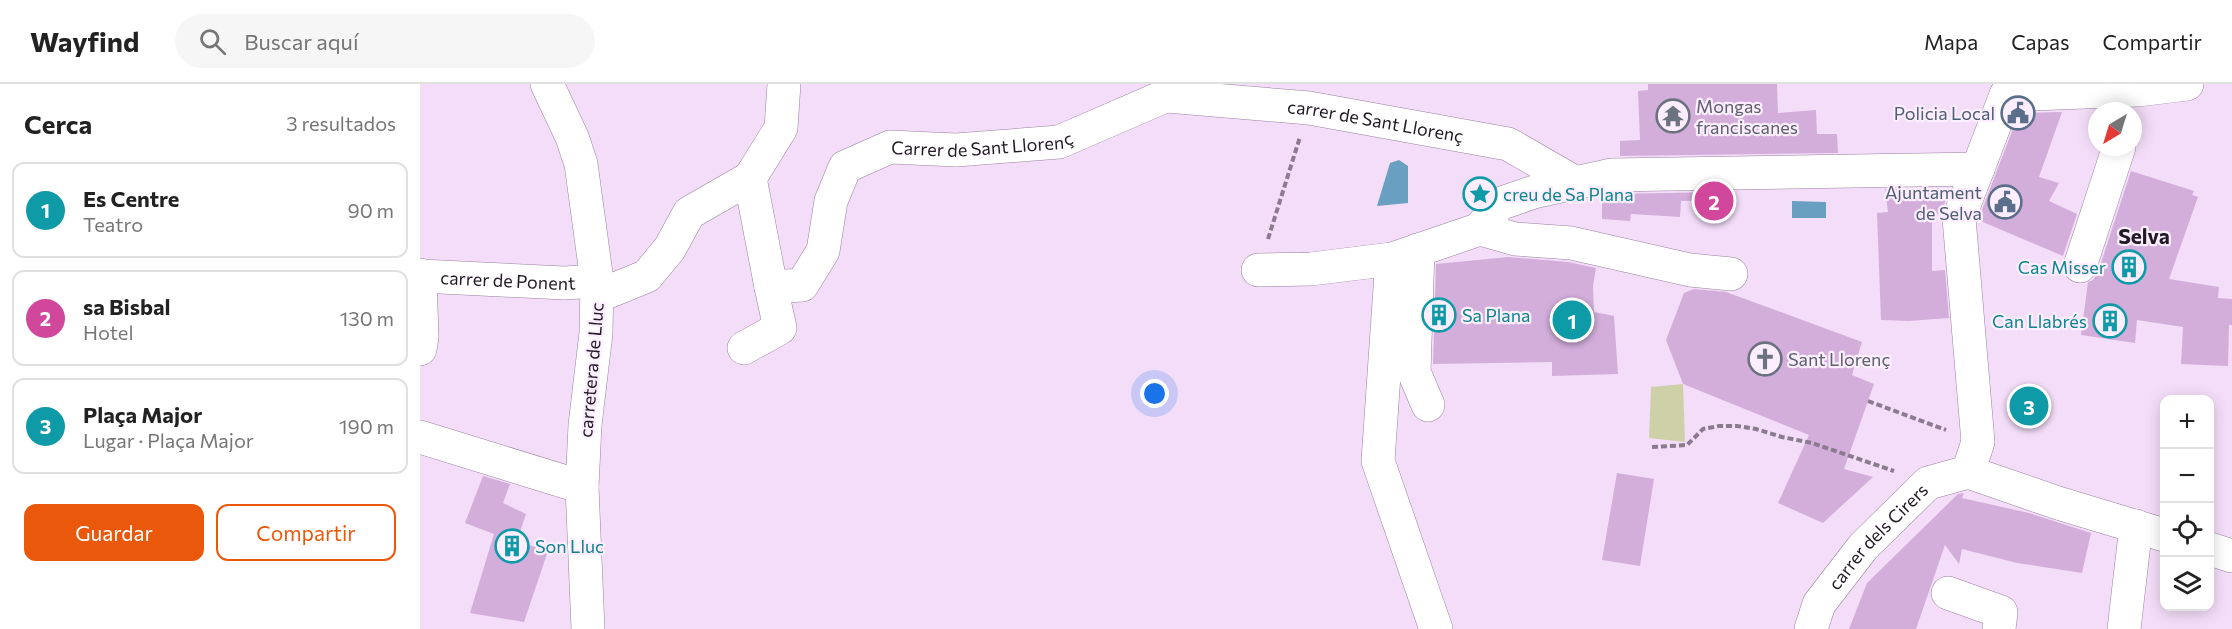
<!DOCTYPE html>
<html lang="es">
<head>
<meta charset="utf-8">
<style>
	:root { --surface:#fff; --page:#f6f6f6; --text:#222; --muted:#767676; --line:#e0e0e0; --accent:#ea580c }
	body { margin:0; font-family:Commissioner,sans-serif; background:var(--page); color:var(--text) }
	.controls { position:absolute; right:18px; bottom:18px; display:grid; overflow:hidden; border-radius:12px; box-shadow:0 3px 15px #0003 }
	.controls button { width:54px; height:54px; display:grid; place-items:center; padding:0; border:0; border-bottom:2px solid var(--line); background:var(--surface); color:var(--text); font:30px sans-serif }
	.compass { position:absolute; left:1668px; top:18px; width:54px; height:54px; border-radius:50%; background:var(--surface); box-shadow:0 3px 15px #0003; rotate:218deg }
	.you { position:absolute; left:735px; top:310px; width:21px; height:21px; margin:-15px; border:4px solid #fff; border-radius:50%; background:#1a73e8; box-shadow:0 0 0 9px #1a73e833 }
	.badge { display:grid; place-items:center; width:39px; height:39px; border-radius:50%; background:var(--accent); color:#fff; font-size:20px; font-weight:700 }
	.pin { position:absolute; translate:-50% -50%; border:3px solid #fff; box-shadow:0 2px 6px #0006 }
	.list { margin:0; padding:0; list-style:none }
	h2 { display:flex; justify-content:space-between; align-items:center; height:78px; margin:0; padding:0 24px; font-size:26px }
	h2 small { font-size:20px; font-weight:400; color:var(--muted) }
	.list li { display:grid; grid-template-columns:39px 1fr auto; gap:18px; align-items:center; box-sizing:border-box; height:96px; margin:0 12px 12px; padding:0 12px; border:2px solid var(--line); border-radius:12px }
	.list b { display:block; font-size:22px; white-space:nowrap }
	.list p { margin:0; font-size:20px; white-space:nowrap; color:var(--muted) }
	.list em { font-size:20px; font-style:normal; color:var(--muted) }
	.actions { display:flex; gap:12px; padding:18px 24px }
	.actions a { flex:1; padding:14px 0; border:2px solid var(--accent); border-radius:12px; text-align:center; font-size:21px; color:var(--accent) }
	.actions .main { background:var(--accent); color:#fff }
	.icon { flex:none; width:33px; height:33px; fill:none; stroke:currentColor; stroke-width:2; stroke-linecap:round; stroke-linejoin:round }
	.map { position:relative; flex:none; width:1812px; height:545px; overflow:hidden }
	header { display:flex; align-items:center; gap:36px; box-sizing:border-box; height:84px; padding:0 30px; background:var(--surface); border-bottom:2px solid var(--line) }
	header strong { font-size:28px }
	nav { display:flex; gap:33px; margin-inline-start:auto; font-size:21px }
	.search { width:420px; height:54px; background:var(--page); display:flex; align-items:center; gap:15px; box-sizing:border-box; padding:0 21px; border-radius:33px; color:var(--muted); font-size:22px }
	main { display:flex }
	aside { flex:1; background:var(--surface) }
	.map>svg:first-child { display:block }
</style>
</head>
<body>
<header>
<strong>Wayfind</strong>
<div class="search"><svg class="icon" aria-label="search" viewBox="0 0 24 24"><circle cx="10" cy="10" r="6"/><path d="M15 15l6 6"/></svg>Buscar aquí</div>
<nav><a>Mapa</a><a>Capas</a><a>Compartir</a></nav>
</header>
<main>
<aside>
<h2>Cerca<small>3 resultados</small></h2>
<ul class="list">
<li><span class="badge" style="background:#0f9aa8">1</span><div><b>Es Centre</b><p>Teatro</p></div><em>90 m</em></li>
<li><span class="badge" style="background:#d1479c">2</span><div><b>sa Bisbal</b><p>Hotel</p></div><em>130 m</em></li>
<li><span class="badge" style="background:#0f9aa8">3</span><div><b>Plaça Major</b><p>Lugar · Plaça Major</p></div><em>190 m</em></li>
</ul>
<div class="actions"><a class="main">Guardar</a><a>Compartir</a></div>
</aside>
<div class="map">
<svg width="1812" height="545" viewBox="0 0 1812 545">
	<rect width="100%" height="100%" fill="#f4ddf9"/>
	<polygon fill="#ced1a8" points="1263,300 1265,358 1229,354 1231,303"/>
	<g fill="#699fc0">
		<polygon points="979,76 988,82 988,119 957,122 970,79"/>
		<polygon points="1372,117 1406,118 1406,134 1372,134"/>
	</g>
	<g fill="#d3aedb">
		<polygon points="1228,0 1357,0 1358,29 1396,26 1397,50 1417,50 1418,69 1200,72 1200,57 1220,56 1218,7 1228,6"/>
		<polygon points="1642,28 1619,93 1639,99 1629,117 1657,130 1643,172 1558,136 1599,29"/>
		<polygon points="1711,87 1774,107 1772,111 1778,113 1749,195 1799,203 1798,214 1812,215 1812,241 1809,241 1808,282 1761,280 1763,243 1717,236 1715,259 1661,251 1668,198 1673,196 1678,188"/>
		<polygon points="1530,104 1521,130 1512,129 1512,187 1525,186 1529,234 1489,237 1461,236 1457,129 1468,128 1465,105"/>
		<polygon points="1300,108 1301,116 1261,117 1260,133 1211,130 1210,137 1182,135 1182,112 1193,110"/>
		<polygon points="1088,173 1148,178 1176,184 1173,202 1174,228 1194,232 1198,290 1132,292 1132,278 1013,280 1016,180"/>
		<polygon points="1274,205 1306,208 1442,258 1432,291 1454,300 1424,385 1453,393 1403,439 1358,419 1389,351 1263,300 1246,256 1264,209"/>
		<polygon points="1197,389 1234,395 1220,482 1182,476"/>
		<polygon points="63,392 90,400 83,419 106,430 97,457 128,467 104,538 50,529 74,450 45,439"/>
		<polygon points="1544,409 1542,414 1609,429 1671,449 1662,489 1597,479 1542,465 1539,480 1525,461 1496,545 1429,545 1447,499 1538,410"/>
	</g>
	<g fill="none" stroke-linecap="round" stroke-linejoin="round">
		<defs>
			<g id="minor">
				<polyline points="1586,11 1718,6 1767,0"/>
				<path id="s1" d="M747,12l142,12 199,36 66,38"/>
				<path id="s2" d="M330,94l21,109 31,-2 21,-34 8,-50 14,-34 45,-20 66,3 103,-8 134,-58"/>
				<polyline points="1060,145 1079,120 1114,108 1191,91 1558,85"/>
				<polyline points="998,166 994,288 1008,321"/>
				<polyline points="972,175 958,377 1016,545"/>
				<polyline points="1660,182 1699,63"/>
				<polyline points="838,186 891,185 972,175 1060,145 1095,155 1151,159 1270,186 1311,190"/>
				<polyline points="0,191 2,253 0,265"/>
				<path id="s3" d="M0,192l144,7 33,-2"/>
				<polyline points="178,212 227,192 250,164 269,129 330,94 361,44 364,0"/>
				<polyline points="324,264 360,244 351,203"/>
				<polyline points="0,353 162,403"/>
				<polyline points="1548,388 1558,358 1539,134 1586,11"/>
				<polyline points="1548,388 1638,419 1744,451"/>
				<polyline points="1790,465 1812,472"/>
				<polyline points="1528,509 1581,528 1579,545"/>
				<path id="s4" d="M1391,545l8,-25 44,-57 65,-64 40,-11"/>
				<polyline points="1704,545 1716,442"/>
			</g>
			<polyline id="major" points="127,0 152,53 161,80 177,197 176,249 165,341 162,403 168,545"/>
		</defs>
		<use href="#minor" stroke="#98829d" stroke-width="34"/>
		<use href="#major" stroke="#98829d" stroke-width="34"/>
		<g stroke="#8b7b8e" stroke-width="4" stroke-dasharray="6 3" stroke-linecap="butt">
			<polyline points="848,155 880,53"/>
			<polyline points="1448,317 1526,346"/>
			<polyline points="1232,363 1267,361 1283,345 1299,342 1317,342 1336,345 1362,353 1392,359 1474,387"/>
		</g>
		<use href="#minor" stroke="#fff" stroke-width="33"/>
		<use href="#major" stroke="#fff" stroke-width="33"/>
	</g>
	<defs>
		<symbol id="civic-ring" viewBox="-11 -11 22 22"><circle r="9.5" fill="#fceeff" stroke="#5c6f8a" stroke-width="1.5"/><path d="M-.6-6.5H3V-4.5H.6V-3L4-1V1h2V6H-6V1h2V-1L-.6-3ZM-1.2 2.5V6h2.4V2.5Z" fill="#5c6f8a"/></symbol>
		<symbol id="temple-ring" viewBox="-11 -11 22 22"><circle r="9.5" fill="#fceeff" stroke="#6b7280" stroke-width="1.5"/><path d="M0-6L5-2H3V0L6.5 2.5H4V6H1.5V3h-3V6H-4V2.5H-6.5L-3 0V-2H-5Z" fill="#6b7280"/></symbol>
		<symbol id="sight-ring" viewBox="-11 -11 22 22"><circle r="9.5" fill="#fceeff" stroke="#0f9aa8" stroke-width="1.5"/><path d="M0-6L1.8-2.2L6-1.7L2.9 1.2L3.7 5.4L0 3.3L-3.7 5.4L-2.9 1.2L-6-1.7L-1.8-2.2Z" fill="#0f9aa8"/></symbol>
		<symbol id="building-ring" viewBox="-11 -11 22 22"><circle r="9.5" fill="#fceeff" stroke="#0f9aa8" stroke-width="1.5"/><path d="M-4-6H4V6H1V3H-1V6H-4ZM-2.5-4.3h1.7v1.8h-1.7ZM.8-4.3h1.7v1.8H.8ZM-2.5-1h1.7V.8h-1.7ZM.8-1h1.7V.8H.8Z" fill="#0f9aa8"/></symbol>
		<symbol id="church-ring" viewBox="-11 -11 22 22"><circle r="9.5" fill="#fceeff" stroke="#6b7280" stroke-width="1.5"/><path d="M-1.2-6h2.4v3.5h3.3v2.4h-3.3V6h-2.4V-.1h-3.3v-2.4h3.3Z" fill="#6b7280"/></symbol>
	</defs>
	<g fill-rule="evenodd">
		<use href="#civic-ring" x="1579" y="10" width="38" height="38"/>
		<use href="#temple-ring" x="1234" y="13" width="38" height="38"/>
		<use href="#sight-ring" x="1041" y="91" width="38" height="38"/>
		<use href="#civic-ring" x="1566" y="99" width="38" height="38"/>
		<use href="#building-ring" x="1690" y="164" width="38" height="38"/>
		<use href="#building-ring" x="1000" y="212" width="38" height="38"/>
		<use href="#building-ring" x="1671" y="218" width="38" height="38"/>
		<use href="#church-ring" x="1326" y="256" width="38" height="38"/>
		<use href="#building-ring" x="73" y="443" width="38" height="38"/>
	</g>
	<g text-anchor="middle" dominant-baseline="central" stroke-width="4.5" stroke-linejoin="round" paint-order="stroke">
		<g font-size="18" fill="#5b616d" stroke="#fceeff" text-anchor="start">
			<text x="1276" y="22">Mongas<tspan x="1276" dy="21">franciscanes</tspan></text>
			<text x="1368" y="275">Sant Llorenç</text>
		</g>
		<g font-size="18" fill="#4e5e75" stroke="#fceeff" text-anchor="end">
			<text x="1575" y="29">Policia Local</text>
			<text x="1562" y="108">Ajuntament<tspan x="1562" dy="21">de Selva</tspan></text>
		</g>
		<g font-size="18" fill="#211923" stroke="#fceeff">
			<text stroke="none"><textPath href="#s1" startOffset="210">carrer de Sant Llorenç</textPath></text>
			<text stroke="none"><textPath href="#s2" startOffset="411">Carrer de Sant Llorenç</textPath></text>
			<text stroke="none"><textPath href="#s3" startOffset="88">carrer de Ponent</textPath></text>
			<text transform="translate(171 286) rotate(-85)">carretera de Lluc</text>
			<text stroke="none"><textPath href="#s4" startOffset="116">carrer dels Cirers</textPath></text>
		</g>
		<g font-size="18" fill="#0d838f" stroke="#fceeff" text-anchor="start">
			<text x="1083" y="110">creu de Sa Plana</text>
			<text x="1686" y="183" text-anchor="end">Cas Misser</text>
			<text x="1042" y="231">Sa Plana</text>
			<text x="1667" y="237" text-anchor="end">Can Llabrés</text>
			<text x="115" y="462">Son Lluc</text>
		</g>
		<g font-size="21" font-weight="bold" fill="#211923" stroke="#fceeff">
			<text x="1724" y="151">Selva</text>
		</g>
	</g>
</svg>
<div class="controls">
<button>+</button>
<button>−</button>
<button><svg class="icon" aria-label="locate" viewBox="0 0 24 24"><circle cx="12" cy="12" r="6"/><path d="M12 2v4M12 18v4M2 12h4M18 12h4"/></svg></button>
<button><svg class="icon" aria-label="layers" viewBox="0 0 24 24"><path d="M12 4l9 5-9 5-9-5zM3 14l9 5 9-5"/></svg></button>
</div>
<svg class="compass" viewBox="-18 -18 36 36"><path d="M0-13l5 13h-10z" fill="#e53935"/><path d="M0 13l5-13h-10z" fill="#767676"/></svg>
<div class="you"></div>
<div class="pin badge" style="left:1152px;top:236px;background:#0f9aa8">1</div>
<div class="pin badge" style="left:1294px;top:117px;background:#d1479c">2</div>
<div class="pin badge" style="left:1609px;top:322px;background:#0f9aa8">3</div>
</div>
</main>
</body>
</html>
